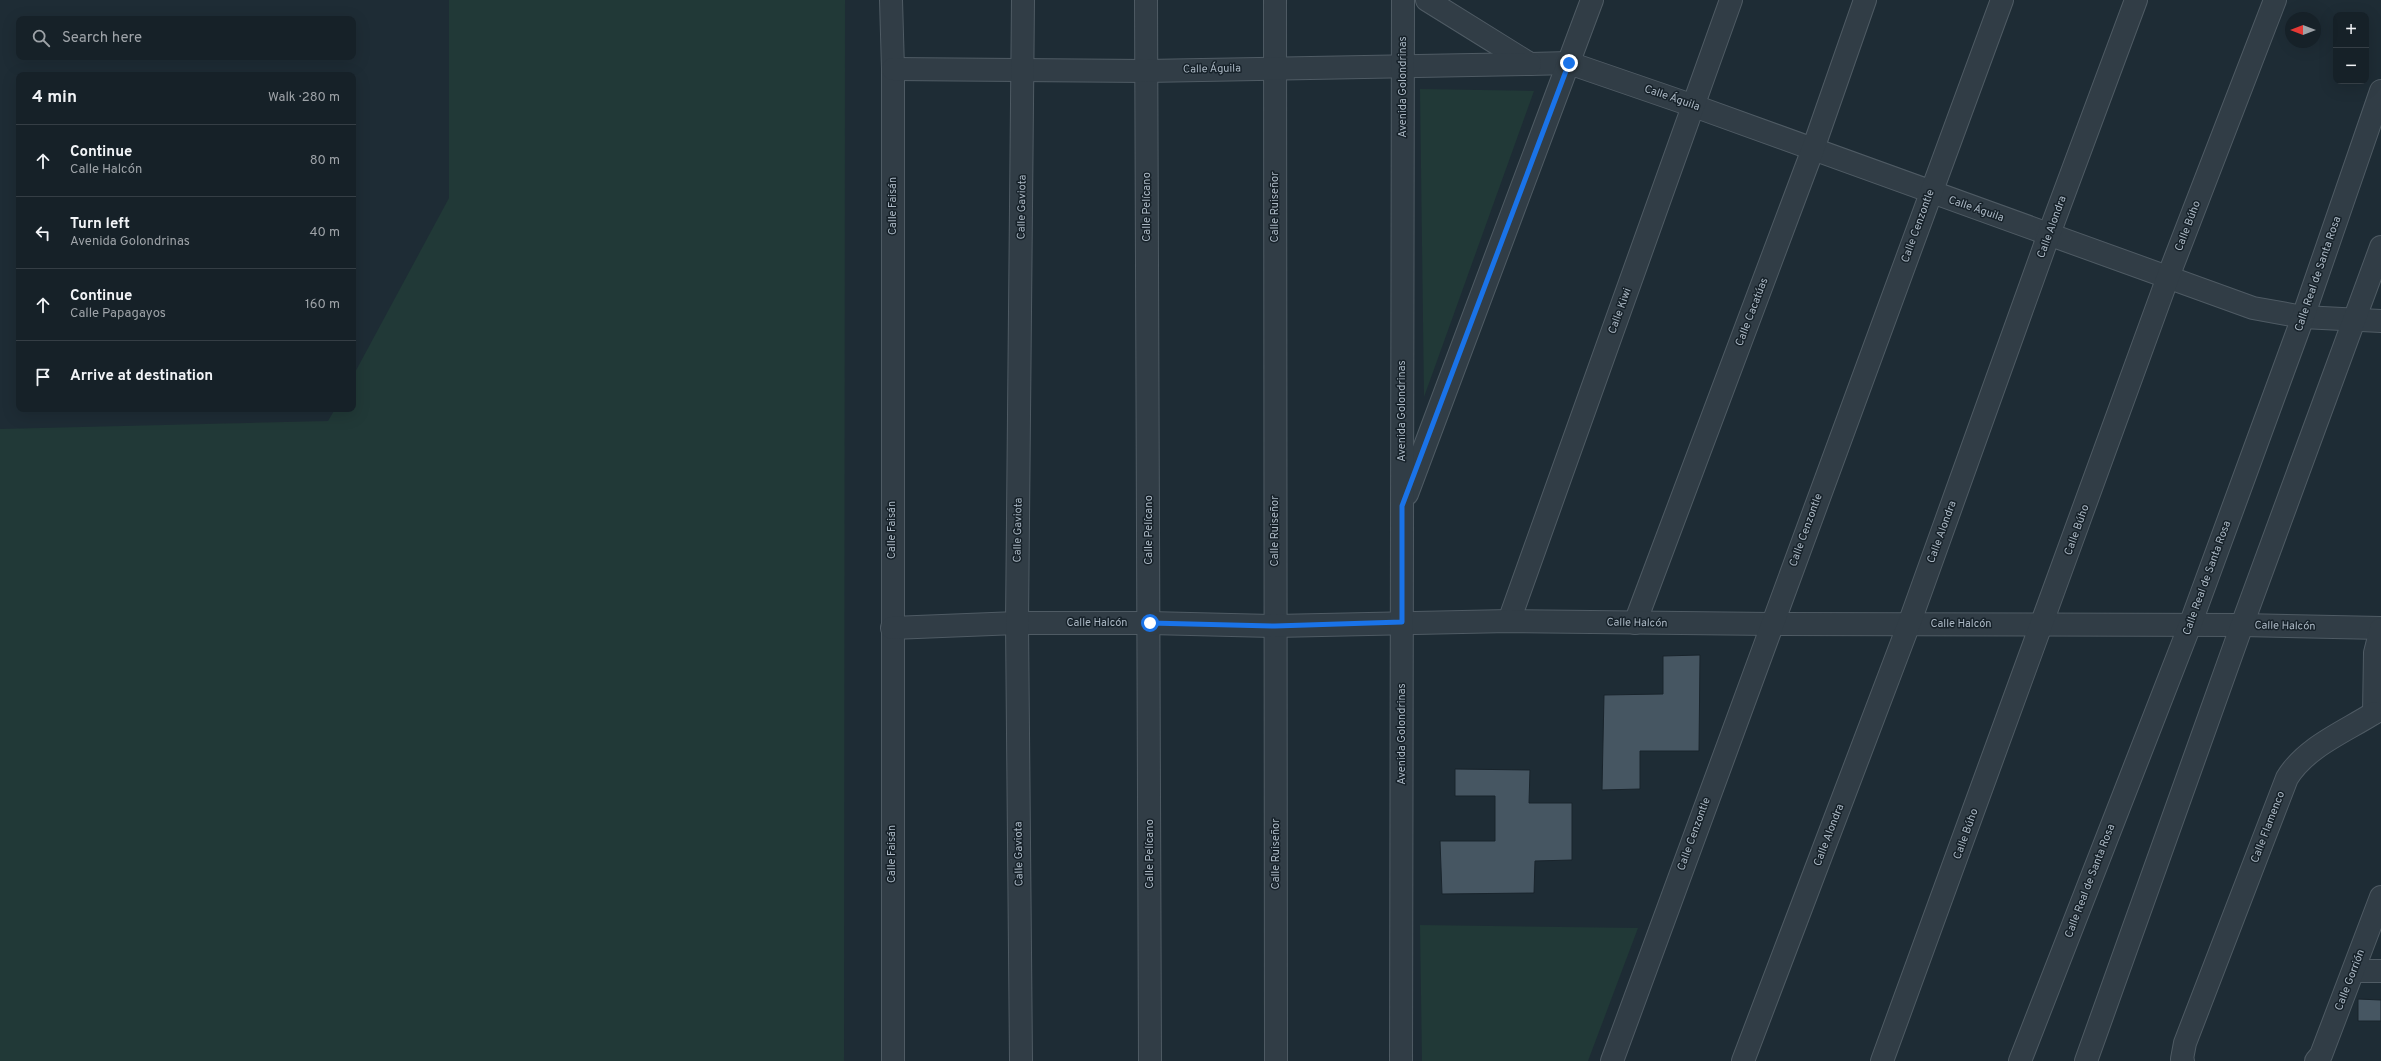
<!DOCTYPE html>
<html lang="en">
<head>
<meta charset="utf-8">
<style>
	:root { --surface:#162128; --page:#1f2930; --text:#f1f3f6; --muted:#9ea3a8; --line:#353e45 }
	body { margin:0; font-family:Overpass,sans-serif; background:var(--page); color:var(--text) }
	.controls { position:absolute; right:12px; top:12px; display:grid; overflow:hidden; border-radius:8px; box-shadow:0 4px 16px #0002 }
	.controls button { width:36px; height:36px; display:grid; place-items:center; padding:0; border:0; border-bottom:1px solid var(--line); background:var(--surface); color:var(--text); font:20px sans-serif }
	.compass { position:absolute; left:2285px; top:12px; width:36px; height:36px; border-radius:50%; background:var(--surface); box-shadow:0 4px 16px #0002; rotate:270deg }
	.stop { position:absolute; width:12px; height:12px; margin:-9px; border:3px solid #1a73e8; border-radius:50%; background:#fff }
	.stop.end { background:#1a73e8; border-color:#fff; box-shadow:0 1px 4px #0008 }
	.list { margin:0; padding:0; list-style:none }
	h2 { display:flex; justify-content:space-between; align-items:center; height:52px; margin:0; padding:0 16px; font-size:17px }
	h2 small { font-size:13px; font-weight:400; color:var(--muted) }
	.list li { display:grid; grid-template-columns:26px 1fr auto; gap:12px; align-items:center; box-sizing:border-box; height:72px; padding:0 16px; border-top:1px solid var(--line) }
	.list b { display:block; font-size:15px; white-space:nowrap }
	.list p { margin:0; font-size:13px; white-space:nowrap; color:var(--muted) }
	.list em { font-size:13px; font-style:normal; color:var(--muted) }
	.icon { flex:none; width:22px; height:22px; fill:none; stroke:currentColor; stroke-width:2; stroke-linecap:round; stroke-linejoin:round }
	.map { position:relative; flex:none; width:2381px; height:1061px; overflow:hidden }
	.search { position:absolute; background:var(--surface); box-shadow:0 4px 16px #0002; left:16px; top:16px; width:340px; height:44px; display:flex; align-items:center; gap:10px; box-sizing:border-box; padding:0 14px; border-radius:8px; color:var(--muted); font-size:15px }
	.panel { position:absolute; background:var(--surface); box-shadow:0 4px 16px #0002; left:16px; top:72px; width:340px; height:340px; border-radius:8px }
	.map>svg:first-child { display:block }
</style>
</head>
<body>
<div class="map">
<svg width="2381" height="1061" viewBox="0 0 2381 1061">
	<rect width="100%" height="100%" fill="#1e2c35"/>
	<g fill="#213937">
		<polygon points="449,0 845,0 844,1061 0,1061 0,429 328,421 335,409 353,409 353,376 449,198"/>
		<polygon points="1420,89 1534,91 1424,397"/>
		<polygon points="1420,925 1638,928 1588,1061 1422,1061"/>
	</g>
	<g fill="#465662" stroke="#19242c">
		<polygon points="1700,655 1699,751 1640,751 1640,789 1602,790 1604,695 1663,694 1663,656"/>
		<polygon points="1455,769 1530,770 1529,803 1572,803 1572,860 1535,861 1534,893 1442,894 1440,841 1495,841 1495,796 1455,796"/>
		<polygon points="2358,999 2381,1000 2381,1021 2358,1021"/>
	</g>
	<g fill="none" stroke-linecap="round" stroke-linejoin="round">
		<defs>
			<g id="minor">
				<polyline points="891,0 893,69 893,1061"/>
				<polyline points="1146,0 1150,1061"/>
				<polyline points="1275,0 1276,1061"/>
				<polyline points="1427,0 1530,64 1569,63 1694,106 2253,308 2303,317 2381,321"/>
				<polyline points="893,69 1146,71 1530,64"/>
				<polyline points="1407,494 1592,0"/>
				<polyline points="1509,621 1731,0"/>
				<polyline points="1635,623 1813,149 1865,0"/>
				<polyline points="892,628 1017,623 1150,623 1275,626 1509,621 1771,624 2242,625 2381,628"/>
				<polyline points="2374,713 2375,653 2381,629"/>
				<polyline points="2354,971 2381,971"/>
				<polyline points="1021,1061 1017,623 1023,0"/>
				<polyline points="1401,1061 1403,0"/>
				<polyline points="1612,1061 2002,0"/>
				<polyline points="1743,1061 1909,624 2049,234 2136,0"/>
				<polyline points="1882,1061 2168,277 2275,0"/>
				<polyline points="2020,1061 2190,625 2303,317 2381,91"/>
				<polyline points="2086,1061 2242,625 2381,247"/>
				<path d="M2183,1061l-1,-2 3,-16 102,-265c19,-31 57,-46 87,-65"/>
				<polyline points="2316,1061 2321,1055 2381,897"/>
			</g>
		</defs>
		<use href="#minor" stroke="#4f5b64" stroke-width="24"/>
		<use href="#minor" stroke="#313d46" stroke-width="22"/>
	</g>
	<g fill="none" stroke-linecap="round" stroke-linejoin="round">
		<polyline stroke="#1a73e8" stroke-width="5" points="1150,623 1275,626 1402,622 1402,506 1569,63"/>
	</g>
	<g text-anchor="middle" dominant-baseline="central" stroke-width="3" stroke-linejoin="round" paint-order="stroke">
		<g font-size="11" fill="#abb8c4" stroke="#17222a">
			<text transform="translate(1212 69) rotate(-1)">Calle Águila</text>
			<text transform="translate(1403 87) rotate(-90)">Avenida Golondrinas</text>
			<text transform="translate(1672 98) rotate(19)">Calle Águila</text>
			<text transform="translate(893 206) rotate(-90)">Calle Faisán</text>
			<text transform="translate(1022 207) rotate(-89)">Calle Gaviota</text>
			<text transform="translate(1147 207) rotate(-90)">Calle Pelícano</text>
			<text transform="translate(1275 207) rotate(-90)">Calle Ruiseñor</text>
			<text transform="translate(1976 209) rotate(19)">Calle Águila</text>
			<text transform="translate(1918 226) rotate(-70)">Calle Cenzontle</text>
			<text transform="translate(2188 226) rotate(-69)">Calle Búho</text>
			<text transform="translate(2052 227) rotate(-70)">Calle Alondra</text>
			<text transform="translate(2318 274) rotate(-71)">Calle Real de Santa Rosa</text>
			<text transform="translate(1620 311) rotate(-70)">Calle Kiwi</text>
			<text transform="translate(1752 312) rotate(-69)">Calle Cacatúas</text>
			<text transform="translate(1402 411) rotate(-90)">Avenida Golondrinas</text>
			<text transform="translate(892 530) rotate(-90)">Calle Faisán</text>
			<text transform="translate(1018 530) rotate(-89)">Calle Gaviota</text>
			<text transform="translate(1149 530) rotate(-90)">Calle Pelícano</text>
			<text transform="translate(1806 530) rotate(-70)">Calle Cenzontle</text>
			<text transform="translate(2077 530) rotate(-70)">Calle Búho</text>
			<text transform="translate(1275 531) rotate(-90)">Calle Ruiseñor</text>
			<text transform="translate(1942 532) rotate(-70)">Calle Alondra</text>
			<text transform="translate(2207 578) rotate(-70)">Calle Real de Santa Rosa</text>
			<text x="1097" y="623">Calle Halcón</text>
			<text transform="translate(1637 623) rotate(1)">Calle Halcón</text>
			<text x="1961" y="624">Calle Halcón</text>
			<text transform="translate(2285 626) rotate(1)">Calle Halcón</text>
			<text transform="translate(1402 734) rotate(-90)">Avenida Golondrinas</text>
			<text transform="translate(2268 827) rotate(-69)">Calle Flamenco</text>
			<text transform="translate(1694 834) rotate(-70)">Calle Cenzontle</text>
			<text transform="translate(1966 834) rotate(-70)">Calle Búho</text>
			<text transform="translate(1829 835) rotate(-69)">Calle Alondra</text>
			<text transform="translate(892 854) rotate(-90)">Calle Faisán</text>
			<text transform="translate(1019 854) rotate(-91)">Calle Gaviota</text>
			<text transform="translate(1150 854) rotate(-90)">Calle Pelícano</text>
			<text transform="translate(1276 854) rotate(-90)">Calle Ruiseñor</text>
			<text transform="translate(2090 881) rotate(-69)">Calle Real de Santa Rosa</text>
			<text transform="translate(2350 980) rotate(-69)">Calle Gorrión</text>
		</g>
	</g>
</svg>
<div class="controls">
<button>+</button>
<button>−</button>
</div>
<svg class="compass" viewBox="-18 -18 36 36"><path d="M0-13l5 13h-10z" fill="#e53935"/><path d="M0 13l5-13h-10z" fill="#9ea3a8"/></svg>
<div class="stop" style="left:1150px;top:623px"></div>
<div class="stop end" style="left:1569px;top:63px"></div>
<div class="search"><svg class="icon" aria-label="search" viewBox="0 0 24 24"><circle cx="10" cy="10" r="6"/><path d="M15 15l6 6"/></svg>Search here</div>
<section class="panel">
<h2>4 min<small>Walk · 280 m</small></h2>
<ul class="list">
<li><svg class="icon" aria-label="ahead" viewBox="0 0 24 24"><path d="M12 20V5M6 11l6-6 6 6"/></svg><div><b>Continue</b><p>Calle Halcón</p></div><em>80 m</em></li>
<li><svg class="icon" aria-label="left" viewBox="0 0 24 24"><path d="M17 20v-9H6M10 6l-5 5 5 5"/></svg><div><b>Turn left</b><p>Avenida Golondrinas</p></div><em>40 m</em></li>
<li><svg class="icon" aria-label="ahead" viewBox="0 0 24 24"><path d="M12 20V5M6 11l6-6 6 6"/></svg><div><b>Continue</b><p>Calle Papagayos</p></div><em>160 m</em></li>
<li><svg class="icon" aria-label="arrive" viewBox="0 0 24 24"><path d="M6 21V4h12l-3 4 3 4H6"/></svg><div><b>Arrive at destination</b></div></li>
</ul>
</section>
</div>
</body>
</html>
